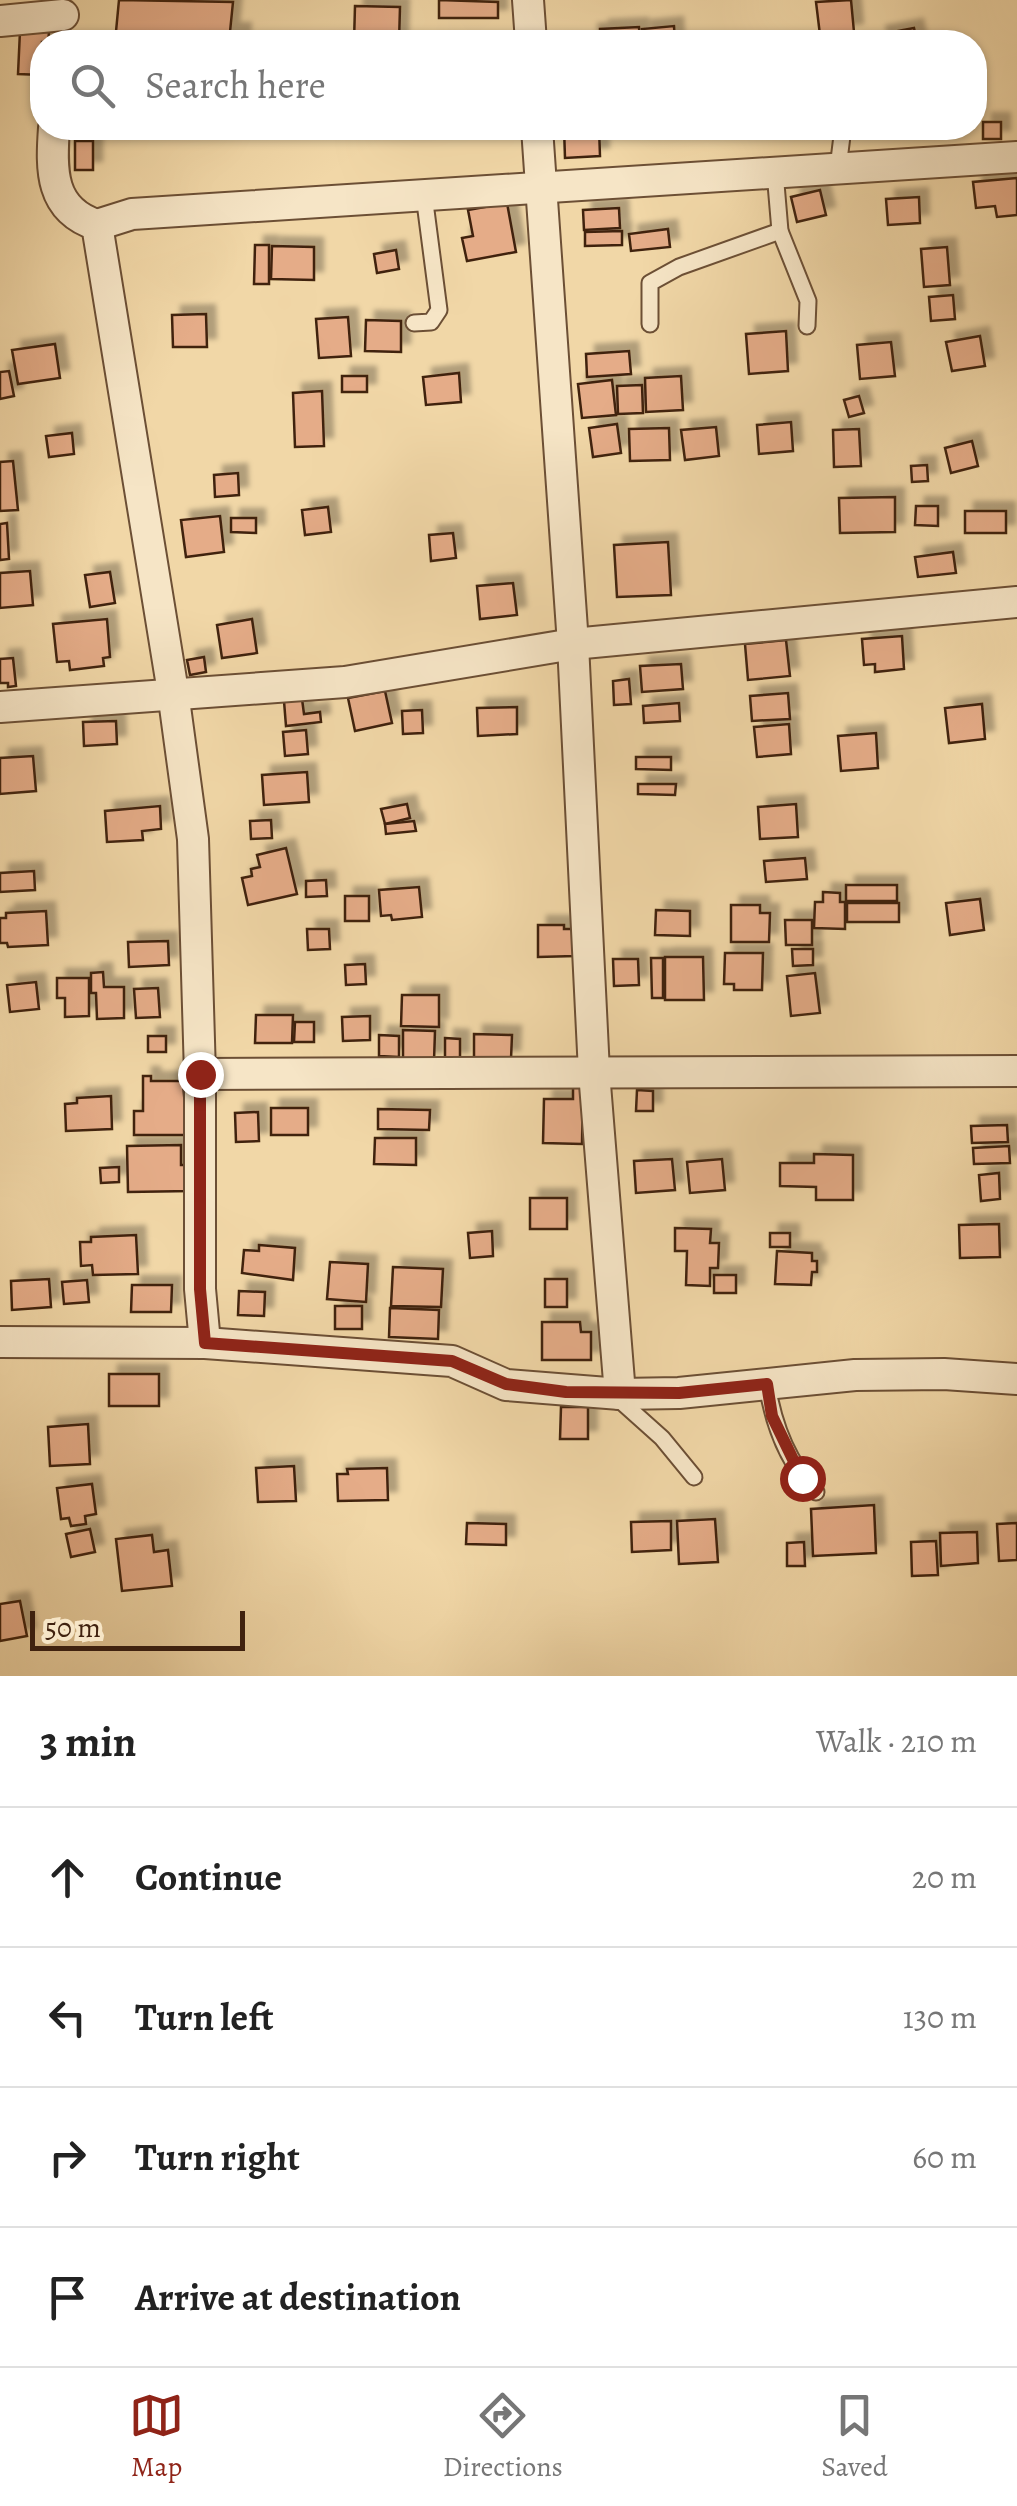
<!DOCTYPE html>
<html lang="en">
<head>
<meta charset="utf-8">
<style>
	:root { --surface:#fff; --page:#f6f6f6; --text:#222; --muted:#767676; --line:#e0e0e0; --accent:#8f2418 }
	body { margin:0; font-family:Alegreya,serif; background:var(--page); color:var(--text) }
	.scale { position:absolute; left:30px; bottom:25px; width:215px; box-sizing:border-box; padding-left:10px; border:5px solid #40220f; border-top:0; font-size:28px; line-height:35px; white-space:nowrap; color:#40220f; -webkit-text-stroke:8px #f6e5c6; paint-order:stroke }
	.stop { position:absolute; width:30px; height:30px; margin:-22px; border:8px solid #8f2418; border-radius:50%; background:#fff }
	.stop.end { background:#8f2418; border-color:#fff; box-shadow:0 2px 10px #0008 }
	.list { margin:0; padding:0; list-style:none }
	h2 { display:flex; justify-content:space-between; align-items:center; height:130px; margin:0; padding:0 40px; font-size:42px }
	h2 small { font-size:32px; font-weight:400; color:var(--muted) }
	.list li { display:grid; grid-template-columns:65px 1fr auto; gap:30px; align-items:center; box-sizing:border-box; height:140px; padding:0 40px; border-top:2px solid var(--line) }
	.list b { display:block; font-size:38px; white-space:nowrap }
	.list em { font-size:32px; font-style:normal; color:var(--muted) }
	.icon { flex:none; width:55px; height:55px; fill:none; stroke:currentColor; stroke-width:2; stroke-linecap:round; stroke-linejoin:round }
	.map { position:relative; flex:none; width:1017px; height:1676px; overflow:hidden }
	.search { position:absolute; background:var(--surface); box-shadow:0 2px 8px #0004; left:30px; right:30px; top:30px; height:110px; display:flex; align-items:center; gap:25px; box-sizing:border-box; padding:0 35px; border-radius:40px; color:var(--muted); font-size:38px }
	.sheet { height:690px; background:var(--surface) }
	nav { display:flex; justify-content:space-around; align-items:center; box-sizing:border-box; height:140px; border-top:2px solid var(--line); background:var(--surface); font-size:28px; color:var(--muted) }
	nav a { display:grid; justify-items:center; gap:5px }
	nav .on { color:var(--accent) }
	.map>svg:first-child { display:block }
</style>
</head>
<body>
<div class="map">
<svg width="1017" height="1676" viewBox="0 0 1017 1676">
	<defs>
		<filter id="shadow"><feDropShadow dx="9" dy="-9" stdDeviation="2.5" flood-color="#0004"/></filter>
	</defs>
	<rect width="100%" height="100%" fill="#f1d7a7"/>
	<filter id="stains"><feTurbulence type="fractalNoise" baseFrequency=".002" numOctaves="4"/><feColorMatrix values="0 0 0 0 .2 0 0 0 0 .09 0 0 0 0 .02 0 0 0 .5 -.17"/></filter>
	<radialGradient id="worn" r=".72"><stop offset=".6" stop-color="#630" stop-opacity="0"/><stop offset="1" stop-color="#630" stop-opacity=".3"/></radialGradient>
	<g fill="#e5ac88" stroke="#40220f" stroke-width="2.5" filter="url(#shadow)">
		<polygon points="119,0 233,2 230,32 242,32 241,42 115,42"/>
		<polygon points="439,0 498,2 498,18 439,18"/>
		<polygon points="851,0 854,32 820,35 816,2"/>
		<polygon points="355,6 400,7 399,42 354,42"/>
		<polygon points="674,26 675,42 644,42 642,29"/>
		<polygon points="639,27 640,42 590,42 589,33 600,32 600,29"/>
		<polygon points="914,28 917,42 879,42 877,35"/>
		<polygon points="20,31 49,32 48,42 42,42 42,75 18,74"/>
		<rect x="983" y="122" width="18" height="17"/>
		<polygon points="564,128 599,128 600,156 565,158"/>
		<rect x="75" y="141" width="18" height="29"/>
		<polygon points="1017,178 1017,215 997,217 995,206 976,208 973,182"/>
		<polygon points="820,190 826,215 797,222 791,197"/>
		<polygon points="919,197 920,223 888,225 886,199"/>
		<polygon points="507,203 516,252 467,261 462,238 473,236 468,210"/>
		<polygon points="619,208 620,228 584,230 583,210"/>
		<polygon points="668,229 670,247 631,251 629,234"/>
		<polygon points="622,231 622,245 585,246 585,232"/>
		<polygon points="255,245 269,245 269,284 254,284"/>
		<polygon points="272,246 314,247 314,280 271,279"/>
		<polygon points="947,247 950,285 924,287 921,249"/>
		<polygon points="396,250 399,269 377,273 374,254"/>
		<polygon points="953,295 955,319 931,321 929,297"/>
		<polygon points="206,314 207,347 173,347 172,315"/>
		<polygon points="348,317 351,356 319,358 316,319"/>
		<polygon points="366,320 401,321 401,352 365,351"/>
		<polygon points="786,331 788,371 749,374 746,334"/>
		<polygon points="980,336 985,366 952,371 946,342"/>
		<polygon points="891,342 895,376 860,379 857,345"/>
		<polygon points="55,344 60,378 18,384 12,350"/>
		<polygon points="629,351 631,374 587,377 586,354"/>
		<polygon points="9,371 14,396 0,399 0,372"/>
		<polygon points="459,373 461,402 426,405 423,377"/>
		<rect x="342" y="376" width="25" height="16"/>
		<polygon points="681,376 683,410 646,412 645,378"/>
		<polygon points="612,380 616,415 582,418 578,384"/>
		<polygon points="642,385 643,413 618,414 617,386"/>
		<polygon points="322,391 324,446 295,447 293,393"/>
		<polygon points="859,396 864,413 849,417 844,400"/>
		<polygon points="791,422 793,451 759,454 757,425"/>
		<polygon points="617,424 621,453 593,457 589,428"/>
		<polygon points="716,427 719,456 685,460 681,430"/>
		<polygon points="669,428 670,460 630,461 629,429"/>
		<polygon points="859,429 861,466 834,467 833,430"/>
		<polygon points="72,433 74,454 49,457 46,436"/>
		<polygon points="972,441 978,466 951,473 945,448"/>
		<polygon points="13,461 18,510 0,511 0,462"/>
		<polygon points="927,465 928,481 912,482 911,466"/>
		<polygon points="238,473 239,495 215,497 214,475"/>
		<polygon points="895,497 895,532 840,533 839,498"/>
		<polygon points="916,506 938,506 938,526 915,525"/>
		<polygon points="328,507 331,532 305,535 302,510"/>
		<rect x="965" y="511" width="41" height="22"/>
		<polygon points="220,516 224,552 186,557 181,520"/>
		<polygon points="231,518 256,518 256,533 231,532"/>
		<polygon points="7,523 9,559 0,560 0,524"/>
		<polygon points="453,533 456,558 431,561 429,535"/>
		<polygon points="668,542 671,595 617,597 614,545"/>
		<polygon points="953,552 956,573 918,577 915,557"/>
		<polygon points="30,571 33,605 0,608 0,573"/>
		<polygon points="110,572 115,603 90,607 85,575"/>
		<polygon points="513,583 517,615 480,619 477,586"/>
		<polygon points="107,619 110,657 103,658 104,666 70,670 69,661 57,662 53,624"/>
		<polygon points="252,619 257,653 222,658 217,625"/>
		<polygon points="902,636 904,669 875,672 875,664 864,665 862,639"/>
		<polygon points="786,640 790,676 748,680 745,644"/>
		<polygon points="204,657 206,672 190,675 187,660"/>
		<polygon points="13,658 16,686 8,687 8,683 0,683 0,659"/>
		<polygon points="681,664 683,689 642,692 640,666"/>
		<polygon points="629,679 631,704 614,705 613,681"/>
		<polygon points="385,691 392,723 355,731 348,698"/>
		<polygon points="788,693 790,719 752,721 750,696"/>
		<polygon points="302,699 304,714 320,712 321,722 286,726 284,701"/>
		<polygon points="679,703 680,721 644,723 643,706"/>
		<polygon points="982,704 985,739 949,743 945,708"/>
		<polygon points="517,707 517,734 478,736 477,708"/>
		<polygon points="422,710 423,733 403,734 402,711"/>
		<polygon points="116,721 117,744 84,746 83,722"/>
		<polygon points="789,724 791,754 757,757 754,727"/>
		<polygon points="306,730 308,754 285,756 283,732"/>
		<polygon points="876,733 878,768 841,771 838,736"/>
		<polygon points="33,756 36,791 0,794 0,758"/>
		<polygon points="636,757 671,757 671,770 636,769"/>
		<polygon points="307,772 309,802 264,805 262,775"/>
		<polygon points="638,784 676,784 675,795 638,794"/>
		<polygon points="407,804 410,818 385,824 381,809"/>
		<polygon points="796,804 798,837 760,839 758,807"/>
		<polygon points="160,806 161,829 142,831 143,840 107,842 105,811"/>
		<polygon points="271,820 272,838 251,839 250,821"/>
		<polygon points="414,821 416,831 386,834 385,824"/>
		<polygon points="286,848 297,894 248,905 242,878 252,876 251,869 260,867 257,855"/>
		<polygon points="805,858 807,879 766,882 764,861"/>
		<polygon points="34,871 35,890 0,892 0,873"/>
		<polygon points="326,880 327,896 306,897 306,881"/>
		<rect x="846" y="885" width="51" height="16"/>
		<polygon points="419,887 422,917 392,920 391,915 381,916 379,890"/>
		<polygon points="823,892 840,893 840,902 845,902 845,929 814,928 815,902 823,902"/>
		<rect x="345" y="896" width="24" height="25"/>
		<polygon points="980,899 984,930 950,935 946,903"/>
		<rect x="847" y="903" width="52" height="19"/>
		<polygon points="731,905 760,905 760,913 770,913 769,942 731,942"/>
		<polygon points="656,910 690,911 690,936 655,935"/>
		<polygon points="46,911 48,945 8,947 7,943 0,943 0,918 6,918 6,913"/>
		<polygon points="785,920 812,920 812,945 786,945"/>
		<polygon points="538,925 564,925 564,929 574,929 575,956 538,957"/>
		<polygon points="307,929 329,929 330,949 308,950"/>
		<polygon points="168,941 169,965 129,967 128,942"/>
		<polygon points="792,949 813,949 813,965 793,966"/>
		<polygon points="725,953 763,953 762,990 734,990 734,984 724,984"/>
		<polygon points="665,957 703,957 704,1000 665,1000"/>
		<polygon points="651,958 663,958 663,998 652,998"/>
		<polygon points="613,959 638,959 639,985 614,986"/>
		<polygon points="365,964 366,984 346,985 345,965"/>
		<polygon points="103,972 104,987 124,987 124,1018 97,1019 96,993 91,993 91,973"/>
		<polygon points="815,973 820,1013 791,1016 787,976"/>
		<polygon points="57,978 89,978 89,1016 65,1017 65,998 57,998"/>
		<polygon points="36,982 39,1009 10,1012 7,985"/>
		<polygon points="158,988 160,1017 136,1018 134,989"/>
		<polygon points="402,995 439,995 439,1027 401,1026"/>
		<polygon points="256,1015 293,1015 292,1043 255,1043"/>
		<polygon points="370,1016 370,1040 343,1041 342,1017"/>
		<polygon points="295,1022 314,1022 314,1042 294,1042"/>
		<polygon points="403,1030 435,1031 434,1061 403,1061"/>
		<polygon points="474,1034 512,1035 511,1059 474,1059"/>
		<polygon points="379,1035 399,1036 399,1057 379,1056"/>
		<rect x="148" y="1036" width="18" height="16"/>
		<polygon points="445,1038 460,1039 460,1061 445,1061"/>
		<polygon points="143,1076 151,1076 151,1081 183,1081 187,1135 134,1135 134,1111 143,1111"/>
		<polygon points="573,1087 583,1087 582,1144 543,1143 544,1099 573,1099"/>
		<polygon points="637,1090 653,1091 653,1111 636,1111"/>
		<polygon points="111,1096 112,1129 66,1131 65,1104 77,1103 77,1098"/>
		<rect x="271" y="1108" width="37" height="27"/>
		<polygon points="378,1109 430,1110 429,1130 378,1129"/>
		<polygon points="258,1112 259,1141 236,1142 235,1113"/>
		<polygon points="1007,1125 1008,1142 972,1143 971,1126"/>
		<polygon points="375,1138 416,1138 416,1165 374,1164"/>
		<polygon points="181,1145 181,1165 191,1165 191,1191 128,1192 127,1146"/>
		<polygon points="1009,1146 1010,1163 974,1164 973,1148"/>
		<polygon points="814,1154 853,1155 853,1200 816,1200 816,1187 780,1186 780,1163 814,1163"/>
		<polygon points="672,1159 675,1190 636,1193 634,1161"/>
		<polygon points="722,1159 725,1190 690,1193 687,1162"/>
		<polygon points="119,1167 119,1182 101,1183 100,1168"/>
		<polygon points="999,1173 1000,1199 981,1201 979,1175"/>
		<rect x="530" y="1198" width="37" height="31"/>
		<polygon points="999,1224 1000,1257 960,1258 959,1225"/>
		<polygon points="675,1228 711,1229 710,1243 719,1243 718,1268 710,1268 710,1286 686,1285 687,1251 675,1251"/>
		<polygon points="492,1231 493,1256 470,1258 468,1233"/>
		<rect x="770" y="1233" width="20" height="14"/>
		<polygon points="136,1235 138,1274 93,1275 92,1265 81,1266 80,1242 91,1242 91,1237"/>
		<polygon points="259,1245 295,1248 293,1280 242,1273 244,1250 259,1251"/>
		<polygon points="777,1251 812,1253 812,1261 817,1261 817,1272 812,1272 811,1285 775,1284"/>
		<polygon points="330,1262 368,1264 366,1302 327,1299"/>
		<polygon points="393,1267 443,1269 441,1307 391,1306"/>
		<rect x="714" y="1275" width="22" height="18"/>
		<polygon points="49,1279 51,1307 12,1310 11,1281"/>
		<rect x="545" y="1279" width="22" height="28"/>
		<polygon points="87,1280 89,1302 64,1304 62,1282"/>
		<polygon points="132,1285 172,1285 171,1312 131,1312"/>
		<polygon points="239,1291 265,1292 264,1316 238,1315"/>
		<rect x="335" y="1306" width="27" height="23"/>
		<polygon points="390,1308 439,1310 438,1339 389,1337"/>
		<polygon points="542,1322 580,1322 581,1332 591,1332 591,1360 542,1360"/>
		<rect x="109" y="1374" width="50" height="32"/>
		<polygon points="561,1407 588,1407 588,1439 560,1439"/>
		<polygon points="88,1424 90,1464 50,1466 48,1427"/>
		<polygon points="294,1466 296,1501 258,1502 256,1468"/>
		<polygon points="387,1468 388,1500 338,1501 337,1474 348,1474 347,1469"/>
		<polygon points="92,1484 96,1514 85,1516 86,1524 71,1526 69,1518 61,1519 57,1488"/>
		<polygon points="874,1505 876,1553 813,1556 811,1509"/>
		<polygon points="715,1519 718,1562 679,1564 677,1521"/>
		<polygon points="671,1521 671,1550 632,1552 631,1522"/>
		<polygon points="467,1523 506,1524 506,1545 466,1544"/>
		<polygon points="1017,1523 1017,1560 999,1561 997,1524"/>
		<polygon points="90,1529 95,1552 71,1557 66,1534"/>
		<polygon points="977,1532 978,1563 941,1566 940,1533"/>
		<polygon points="152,1535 154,1552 168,1550 172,1586 122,1591 116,1539"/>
		<polygon points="936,1541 938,1575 912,1576 911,1542"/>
		<polygon points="804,1542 805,1566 787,1566 787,1543"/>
		<polygon points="20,1601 27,1636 0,1641 0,1604"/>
	</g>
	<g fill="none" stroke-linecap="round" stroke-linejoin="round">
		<defs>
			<g id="lane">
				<polyline points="838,168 843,128"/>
				<polyline points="775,172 780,231 808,301 807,326"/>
				<polyline points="414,323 431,322 439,310 424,195"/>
				<polyline points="650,324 650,283 679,267 780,231"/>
				<path d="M767,1384c6,39 20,78 49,108"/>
				<polyline points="620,1394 624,1404 662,1438 694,1477"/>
			</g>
			<g id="street">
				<polyline points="528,0 531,42"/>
				<polyline points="0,21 63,15"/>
				<path d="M54,128c-3,42 -4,82 43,97l76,467 20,147 7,235v215l5,54"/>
				<polyline points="537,128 573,644 594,1072 620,1394"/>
				<polyline points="97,225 132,214 1017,157"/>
				<polyline points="0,707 345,682 573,644 1017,602"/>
				<polyline points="200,1074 1017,1071"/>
				<polyline points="0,1342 205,1343 452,1361 506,1385 620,1394 679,1393 855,1375 944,1374 1017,1379"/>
			</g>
		</defs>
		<use href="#lane" stroke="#6c4f35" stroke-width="19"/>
		<use href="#street" stroke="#6c4f35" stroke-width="34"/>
		<use href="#lane" stroke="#f6e5c6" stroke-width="15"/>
		<use href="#street" stroke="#f6e5c6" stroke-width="30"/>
	</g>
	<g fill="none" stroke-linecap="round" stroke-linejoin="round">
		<polyline stroke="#8f2418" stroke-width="12" points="200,1074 200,1289 205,1343 452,1361 506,1384 566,1392 679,1393 767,1384 772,1416 802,1478"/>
	</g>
	<rect width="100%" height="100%" filter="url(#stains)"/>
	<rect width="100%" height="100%" fill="url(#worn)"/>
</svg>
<div class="scale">50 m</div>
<div class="stop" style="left:802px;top:1478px"></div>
<div class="stop end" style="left:200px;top:1074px"></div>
<div class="search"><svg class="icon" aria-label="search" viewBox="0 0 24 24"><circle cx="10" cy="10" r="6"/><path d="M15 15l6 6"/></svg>Search here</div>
</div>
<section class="sheet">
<h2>3 min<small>Walk · 210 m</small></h2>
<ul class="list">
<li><svg class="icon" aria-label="ahead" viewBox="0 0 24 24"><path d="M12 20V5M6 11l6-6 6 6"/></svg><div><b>Continue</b></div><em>20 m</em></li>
<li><svg class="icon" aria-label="left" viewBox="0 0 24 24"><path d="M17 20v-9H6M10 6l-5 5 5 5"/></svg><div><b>Turn left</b></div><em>130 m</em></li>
<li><svg class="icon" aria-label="right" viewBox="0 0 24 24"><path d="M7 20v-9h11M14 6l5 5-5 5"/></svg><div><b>Turn right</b></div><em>60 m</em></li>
<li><svg class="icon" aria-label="arrive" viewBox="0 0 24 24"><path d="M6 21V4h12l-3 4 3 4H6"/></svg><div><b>Arrive at destination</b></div></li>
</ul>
</section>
<nav>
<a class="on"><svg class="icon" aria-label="map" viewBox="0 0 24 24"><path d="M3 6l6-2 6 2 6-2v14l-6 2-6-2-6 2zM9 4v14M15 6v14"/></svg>Map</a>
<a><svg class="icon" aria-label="directions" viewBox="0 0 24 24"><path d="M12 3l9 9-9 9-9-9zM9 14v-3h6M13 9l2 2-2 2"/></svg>Directions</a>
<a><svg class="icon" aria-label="saved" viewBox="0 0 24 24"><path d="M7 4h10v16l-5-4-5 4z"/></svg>Saved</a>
</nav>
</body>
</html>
